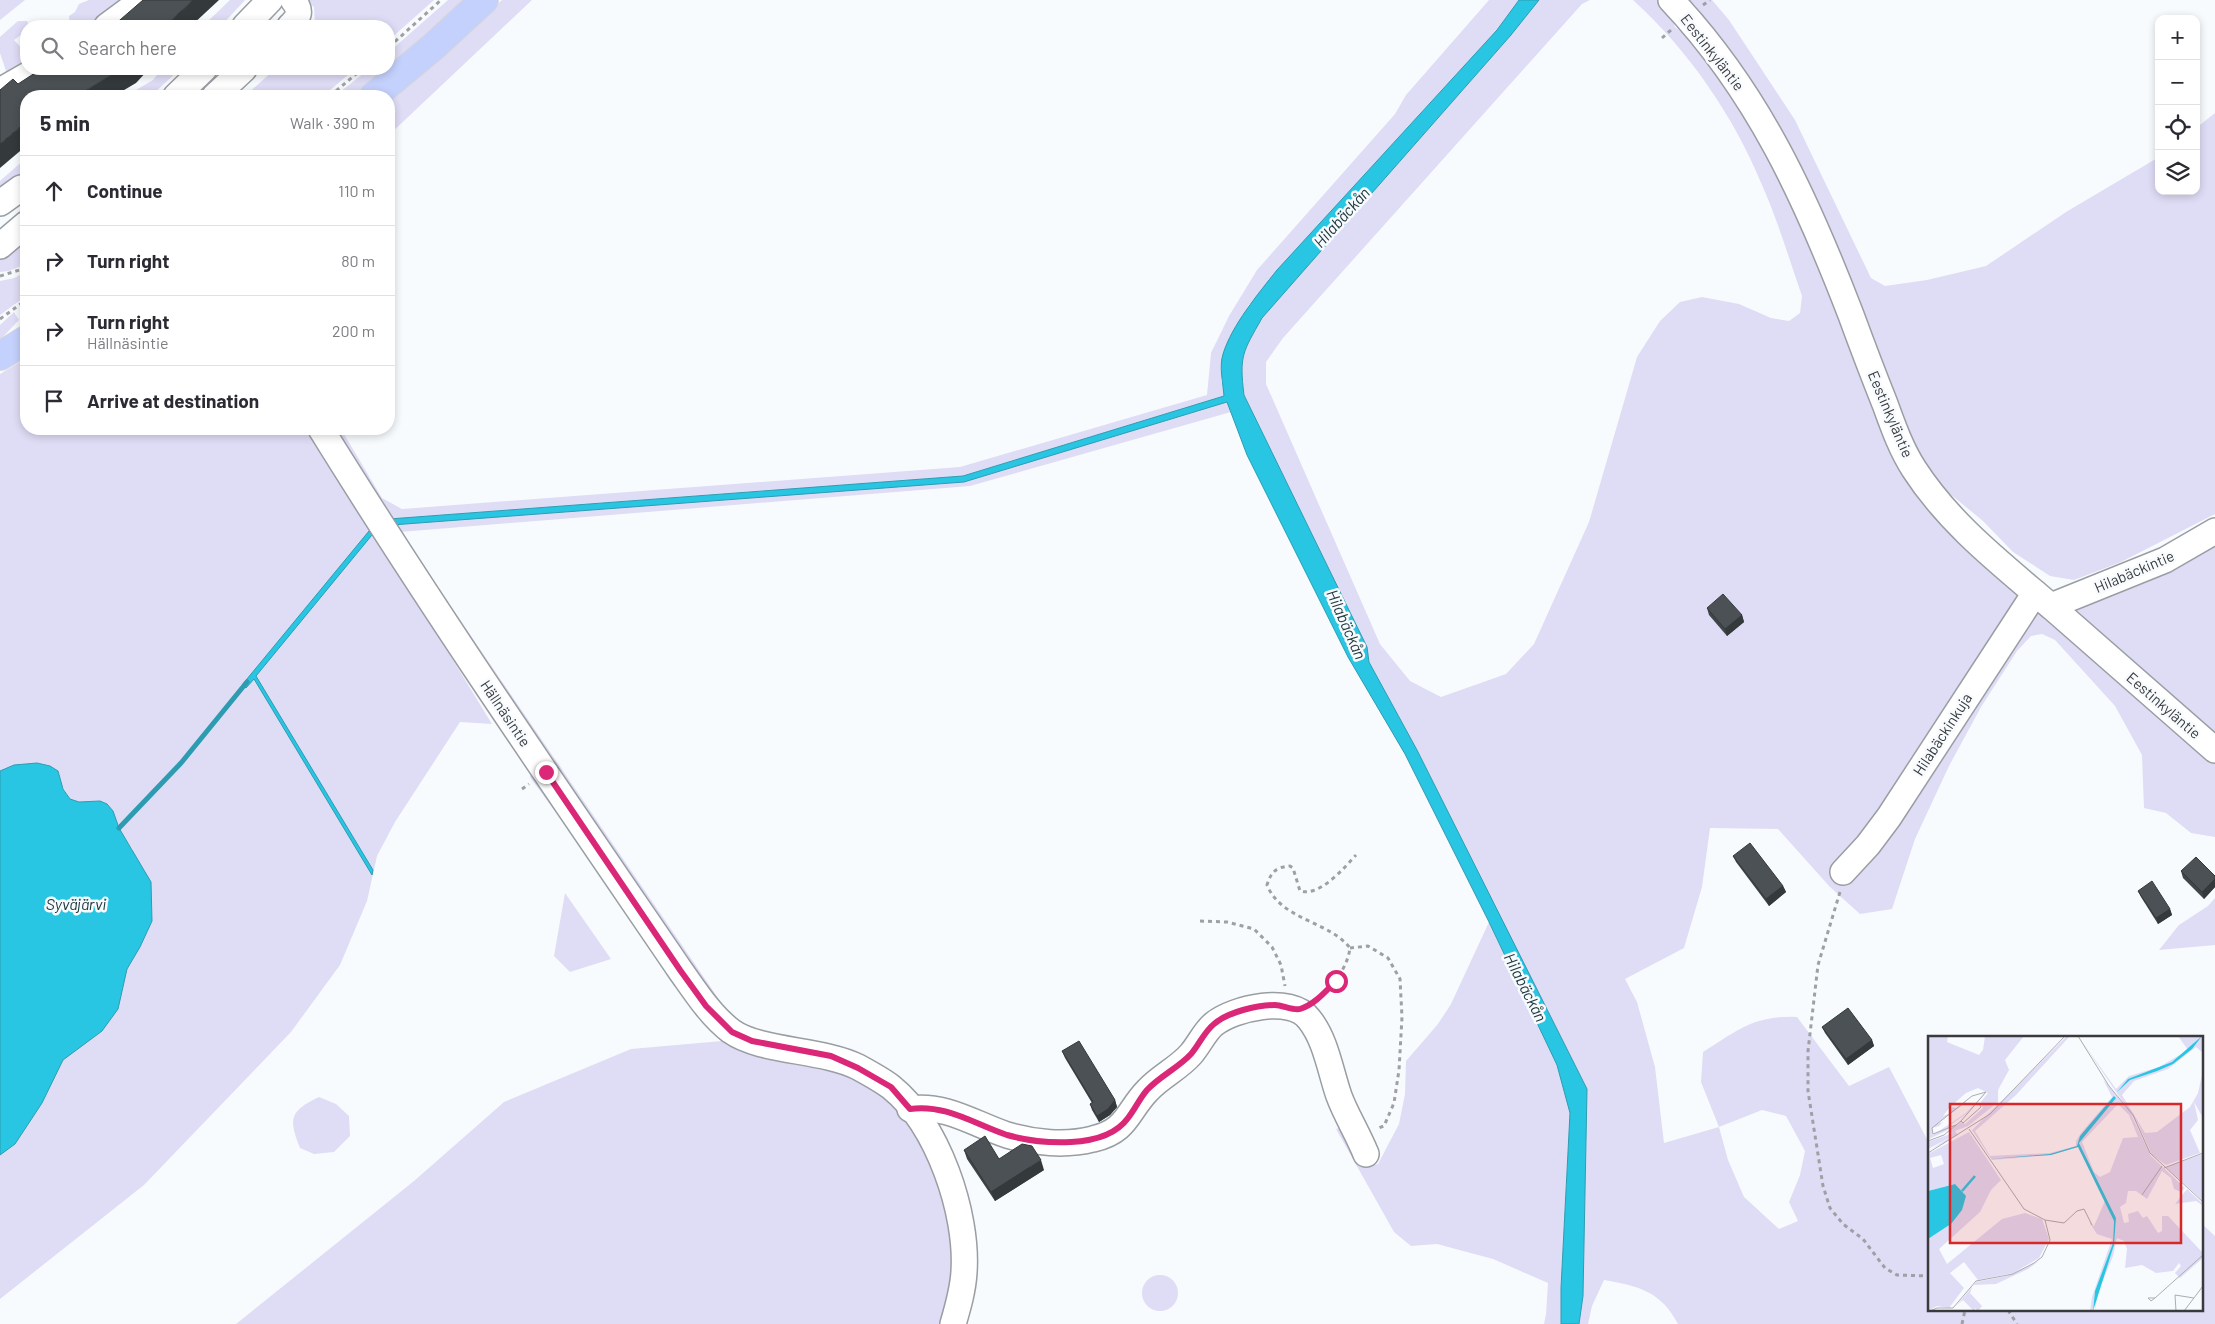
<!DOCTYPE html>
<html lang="en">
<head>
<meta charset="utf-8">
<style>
	:root { --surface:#fff; --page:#f7f7f7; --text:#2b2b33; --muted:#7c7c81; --line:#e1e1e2 }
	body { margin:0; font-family:Barlow,sans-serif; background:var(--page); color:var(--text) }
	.controls { position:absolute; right:15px; top:15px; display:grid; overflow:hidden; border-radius:10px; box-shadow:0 2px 8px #0003 }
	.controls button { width:45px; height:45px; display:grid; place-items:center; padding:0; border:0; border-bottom:1px solid var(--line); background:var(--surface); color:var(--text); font:25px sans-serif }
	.stop { position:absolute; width:15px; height:15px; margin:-11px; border:4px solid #db2777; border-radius:50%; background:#fff }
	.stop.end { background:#db2777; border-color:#fff; box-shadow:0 1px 5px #0008 }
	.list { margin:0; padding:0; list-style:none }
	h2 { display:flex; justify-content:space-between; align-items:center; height:65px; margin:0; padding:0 20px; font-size:21px }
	h2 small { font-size:16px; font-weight:400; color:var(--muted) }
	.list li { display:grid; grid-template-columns:32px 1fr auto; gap:15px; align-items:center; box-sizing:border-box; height:70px; padding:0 20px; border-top:1px solid var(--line) }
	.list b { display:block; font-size:19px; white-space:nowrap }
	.list p { margin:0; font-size:16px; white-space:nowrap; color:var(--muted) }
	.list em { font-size:16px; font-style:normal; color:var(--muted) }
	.icon { flex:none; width:28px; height:28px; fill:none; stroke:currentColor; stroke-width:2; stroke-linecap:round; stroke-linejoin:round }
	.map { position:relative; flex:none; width:2215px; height:1324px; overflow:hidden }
	.search { position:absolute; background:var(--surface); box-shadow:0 2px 8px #0003; left:20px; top:20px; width:375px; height:55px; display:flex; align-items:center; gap:12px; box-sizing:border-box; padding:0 18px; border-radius:20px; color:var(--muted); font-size:19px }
	.panel { position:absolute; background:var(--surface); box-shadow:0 2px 8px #0003; left:20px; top:90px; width:375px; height:345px; border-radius:20px }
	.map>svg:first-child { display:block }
</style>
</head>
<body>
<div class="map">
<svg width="2215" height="1324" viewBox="0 0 2215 1324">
	<rect width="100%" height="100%" fill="#f8fbfe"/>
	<g fill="#dfdcf6" fill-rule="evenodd">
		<polygon points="0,0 25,0 0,20"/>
		<polygon points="89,0 133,0 99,26 70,26 69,16 75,12 79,4"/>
		<polygon points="230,0 245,0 221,26 203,26"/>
		<polygon points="306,0 434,0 389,40 389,26 315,26 314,7"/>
		<polygon points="448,0 465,0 389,68 389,52"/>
		<polygon points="502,0 532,0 389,135 389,101"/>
		<polygon points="1489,0 1519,0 1497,30 1363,176 1248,306 1222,355 1221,380 1225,396 963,476 389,519 964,482 1227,402 1231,412 970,486 400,532 731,1017 725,1015 325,429 341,429 382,498 402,509 960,467 1207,395 1211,353 1229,316 1257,270 1395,114 1406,95"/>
		<path d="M1539,0h51l-8,4 -299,334 -17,24v22l114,260 30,37 31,16 65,-23 28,-30 55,-122 48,-165 23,-36 20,-19 22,-5 37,7 32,14 18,3 11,-8 2,-17c-13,-37 -24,-75 -40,-111 -29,-70 -73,-134 -129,-185h25l14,17 3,10 21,15 28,35 70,124 113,272 308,289v75l-24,-4 -25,-20 -22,-5 -2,-53 -27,-49 -60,-66 -13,-6 -11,2 -14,15 -36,56 -32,59 -34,73 -23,70 -32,5 -30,-27 -52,-58 -68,-1 -8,59 -18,61 -59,31 12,23 18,65 9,76 55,-16 -18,-45 2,-30c35,-22 51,-37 94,-35l52,69 40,-19 40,76v167h272v-87l14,13v88h-537c-17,-33 -40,-38 -74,-44l-12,26 -4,18h-9l4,-28 4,-207 -170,-339 -48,-89 -2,-14 -123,-253c-5,-39 -1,-42 18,-76l249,-283zM1762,1110l24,6 19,35 -5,24 -11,27 9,19 -19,8 -35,-32 -16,-37 -9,-33z"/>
		<polygon points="1686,0 1712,0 1729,20 1795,120 1871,278 1885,286 1927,280 1986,266 2066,212 2159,157 2159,191 2196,191 2196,128 2215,113 2215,514 2121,562 2074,580 2050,576 2013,552 1983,521 1938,484 1900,420 1715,38 1695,5"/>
		<polygon points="18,21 27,21 29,25 49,22 52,26 26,26 26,41 21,35 14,40 26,53 26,69 0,78 6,71 0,53 0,37"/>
		<polygon points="162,69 180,69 151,96 126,96 153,80"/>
		<polygon points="275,69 355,69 323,96 245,96"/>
		<polygon points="369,69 387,69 354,96 335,96"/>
		<polygon points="26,158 26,182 0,199 0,181"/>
		<polygon points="26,232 26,264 9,271 0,272 0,254"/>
		<polygon points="26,272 26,296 0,315 0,281 14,278"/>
		<polygon points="14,312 19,320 0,340 0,325"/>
		<path d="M26,358v71h286l180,295 -32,-2 -65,100 -18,34 -10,45 -27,64 -49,67 -147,153 -144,114v-145l133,-304 -34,-49 -20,1 -9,-3 -20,-33c-18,-4 -33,-2 -50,5v-397z"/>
		<polygon points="2215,536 2215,742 2066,604"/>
		<polygon points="533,766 725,1032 722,1041 752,1051 828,1065 887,1095 928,1150 944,1201 956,1253 943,1324 236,1324 414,1181 504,1102 631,1049 722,1041 530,777"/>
		<polygon points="565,893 611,959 570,972 554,956"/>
		<polygon points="2215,898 2215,945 2159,950 2179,925 2208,906"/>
		<polygon points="1489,922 1557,1065 1570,1113 1561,1288 1561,1324 1544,1324 1546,1314 1548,1283 1493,1259 1437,1244 1411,1246 1394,1232 1336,1129 1346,1126 1368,1166 1378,1164 1399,1124 1405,1094 1406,1061 1438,1024 1451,1004"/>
		<path d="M319,1097l17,7 13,12 1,20 -16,16 -20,2 -14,-6c-12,-30 -10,-37 19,-51z"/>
		<circle cx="1160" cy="1293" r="18"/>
	</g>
	<g fill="#28c6e3" stroke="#2d9cb1">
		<path d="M1519,0h20l-28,35 -249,283c-19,34 -23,37 -18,77l123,252 2,15 48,88 170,339 -4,207 -4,28h-18v-36l9,-175 -13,-48 -68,-143 -84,-168 -57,-97 -101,-202 -20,-53 -263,80 -572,43 -3,-6 574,-43 261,-80c-1,-13 -5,-29 -1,-42 9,-29 35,-60 54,-84l220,-240z"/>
		<polygon points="369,531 372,535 256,676 373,870 372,875 254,679 246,688 242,685"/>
		<polygon points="37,763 50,766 58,771 63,789 70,799 79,802 100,801 107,804 113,811 119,828 151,882 152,921 140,947 127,969 118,1009 102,1031 63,1060 42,1103 15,1144 0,1155 0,771 14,765"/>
	</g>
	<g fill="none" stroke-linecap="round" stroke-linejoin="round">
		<polyline stroke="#2d9cb1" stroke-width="5" points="119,828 181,763 247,682"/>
		<defs>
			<g id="minor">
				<path d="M1671,0c87,92 135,198 180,315 11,30 22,59 34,89 8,22 16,45 29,65 36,56 90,97 140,140 54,47 108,94 161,141"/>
				<polyline points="107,26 130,9 139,0"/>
				<polyline points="245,26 270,0"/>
				<path d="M290,26c9,-9 12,-15 3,-26"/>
				<polyline points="0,91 38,69"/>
				<polyline points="176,96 204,69"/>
				<polyline points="215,96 244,69"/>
				<polyline points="0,203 21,188 26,187"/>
				<polyline points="0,246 26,224"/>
				<path d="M321,429c114,184 237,362 359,541 15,21 30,45 51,61 29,21 91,18 127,36 11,6 24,13 33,20 47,38 77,126 73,185 -1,18 -6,35 -11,52"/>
				<polyline points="2051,606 2165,560 2215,531"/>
				<polyline points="1843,872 1868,845 1889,817 2035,593"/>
				<path d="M910,1109c36,-5 64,15 97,26 27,8 59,11 86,4 35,-8 34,-28 55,-49 13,-14 31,-22 43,-36 8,-9 14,-23 23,-30 20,-16 77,-29 95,-5 17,21 21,51 30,77 7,19 19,38 27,58"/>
			</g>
			<g id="major">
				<polyline points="374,96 433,47 484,0"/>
				<polyline points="0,356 26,340"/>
			</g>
		</defs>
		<use href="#minor" stroke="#999ea3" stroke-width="28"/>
		<use href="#major" stroke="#d7d8d8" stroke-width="30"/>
		<g stroke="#9ea0a3" stroke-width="3" stroke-dasharray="4 4" stroke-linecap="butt">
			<polyline points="1703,5 1710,0"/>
			<polyline points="1662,38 1671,30"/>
			<polyline points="389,47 441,0"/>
			<polyline points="330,96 362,69"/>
			<polyline points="0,276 26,268"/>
			<polyline points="0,319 26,300"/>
			<polyline points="522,789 529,784"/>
			<polyline points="1840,892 1818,965 1808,1051 1808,1091 1823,1186 1830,1208 1843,1224 1863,1239 1885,1268 1897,1275 1929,1276"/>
			<polyline points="1200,921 1227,922 1254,929 1272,947 1281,965 1285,986"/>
			<polyline points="1350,948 1368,946 1388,958 1400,979 1402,1017 1399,1070 1394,1103 1384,1126 1376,1129"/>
			<path d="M1317,1000c15,-15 30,-30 33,-52 -21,-27 -69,-28 -83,-63 4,-13 9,-18 23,-19l3,2 7,23c20,6 44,-23 56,-36"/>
			<polyline points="2008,1310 2017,1324"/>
			<polyline points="1962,1324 1965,1310"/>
		</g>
		<use href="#minor" stroke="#fff" stroke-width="25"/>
		<use href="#major" stroke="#c5d1fd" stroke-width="28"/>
	</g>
	<g fill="#404648">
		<polygon points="1707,608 1742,615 1744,622 1727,636 1709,615"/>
		<polygon points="1733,856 1783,886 1786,892 1769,906 1736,862"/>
		<polygon points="2181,871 2215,876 2215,887 2204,899 2183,878"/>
		<polygon points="2138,891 2170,909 2172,915 2158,924 2141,897"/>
		<polygon points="1822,1027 1872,1040 1874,1046 1848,1065 1825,1033"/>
		<polygon points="1062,1051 1115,1100 1117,1107 1110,1115 1099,1122 1092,1110 1090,1104 1092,1103 1065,1058"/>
		<polygon points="964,1150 999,1159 1044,1170 995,1201 967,1159"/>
	</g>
	<g fill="#34393b">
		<polygon points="193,0 219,0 191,26 165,26"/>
		<polygon points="121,69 149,69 136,83 114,96 77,96"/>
		<polygon points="26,122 26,146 0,168 0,144"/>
		<polygon points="1742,615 1744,622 1727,636 1725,629"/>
		<polygon points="2215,879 2215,887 2204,899 2202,892"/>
		<polygon points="1783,886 1786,892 1769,906 1766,899"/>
		<polygon points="2170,909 2172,915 2158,924 2156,918"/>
		<polygon points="1872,1040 1874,1046 1848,1065 1846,1059"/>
		<polygon points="1115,1100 1117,1107 1110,1115 1099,1122 1097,1116"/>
		<polygon points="1041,1160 1044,1170 995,1201 991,1192"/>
	</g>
	<g fill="#4b5154" stroke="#34393b">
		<polygon points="143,0 193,0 165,26 113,26"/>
		<polygon points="41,69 121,69 77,96 26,96 26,122 0,144 0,90 13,79 18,84"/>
		<polygon points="1723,594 1742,615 1725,629 1707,608"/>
		<polygon points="1750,843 1783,886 1766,899 1733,856"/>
		<polygon points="2196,857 2215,876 2215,879 2202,892 2181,871"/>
		<polygon points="2152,881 2170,909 2156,918 2138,891"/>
		<polygon points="1848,1008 1872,1040 1846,1059 1822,1027"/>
		<polygon points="1079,1041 1115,1100 1108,1109 1097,1116 1090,1104 1093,1102 1062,1051"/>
		<polygon points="985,1136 999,1159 1022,1144 1032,1146 1041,1160 991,1192 964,1150"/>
	</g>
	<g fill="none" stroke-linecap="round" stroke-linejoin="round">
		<path stroke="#db2777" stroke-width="6" d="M546,772l134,198 26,36 26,26 20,9 79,15 27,12 33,19 19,22c36,-5 64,15 97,26 21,6 42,8 64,7 20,-1 44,-6 57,-24 7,-9 12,-20 19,-28 13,-14 31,-22 44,-36 8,-9 13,-22 23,-30 14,-12 43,-19 61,-19 7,0 19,6 25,4 15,-5 25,-17 36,-28"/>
	</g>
	<g text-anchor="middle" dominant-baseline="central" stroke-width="5" stroke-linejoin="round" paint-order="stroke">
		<g font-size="15" fill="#383a3c" stroke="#f8fbfe">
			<text transform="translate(1713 52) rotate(52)">Eestinkyläntie</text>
			<text transform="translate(1891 414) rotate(67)">Eestinkyläntie</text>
			<text transform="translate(2134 571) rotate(-23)">Hilabäckintie</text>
			<text transform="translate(2164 705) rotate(41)">Eestinkyläntie</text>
			<text transform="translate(506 713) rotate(56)">Hällnäsintie</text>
			<text transform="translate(1942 734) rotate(-57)">Hilabäckinkuja</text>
		</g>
		<g font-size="16" font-style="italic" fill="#223a3f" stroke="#f8fbfe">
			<text transform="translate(1341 217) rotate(-48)">Hilabäckån</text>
			<text transform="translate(1347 624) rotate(66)">Hilabäckån</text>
			<text x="76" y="903">Syväjärvi</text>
			<text transform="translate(1526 987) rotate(63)">Hilabäckån</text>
		</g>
	</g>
	<g transform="translate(1928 1036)">
		<rect width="275" height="275" fill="#f8fbfe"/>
		<path d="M0,0h20l-1,6 32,13 4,-5 2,-14h39l-19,24 4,10 -11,20v12l-30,24 -13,5 3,4 -30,16 23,-14 -23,12v-7l25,-9 -5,-1 13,-10 4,2 18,-16 -3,-5 8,-10 -10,-5 -12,5 -16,14 -7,9 7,-3 2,-6 5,1 10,-8 -3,4 -27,20 6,-2 -4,4 -7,2 1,7 33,-22 17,-18 -2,-3 3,3 -18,19 -17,12 4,-1 -7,6 -17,8zM139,0h3l-54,59 -41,36 15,25 60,-3 26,-7v-5l5,-8 31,-36 -9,-18 27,33 21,44 34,32 -4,4 -7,-3 -3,-11 -9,-7 -15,28 -11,-8h-8l-2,12 -6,4 4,16 5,-1 -1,-8 10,-3 5,7 4,-2 11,17 4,-2v-15h6l35,37v5l-23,20 -5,-5 6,-7 -2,-3 -6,8 -17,2 -14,-8 -17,3 2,-19 -3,-8 -7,-3 -4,18 -15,37 -3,18 1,-18 18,-48 2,-27 -37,-75 37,-46 -36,39 -2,11 -27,8 -59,5 -20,-30zM190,68l11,11 9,22 -15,1 -13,34 -10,5 -6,-5 -12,-30zM150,0l38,53 13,-13 30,-9 29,-17 -10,-14h25v17l-7,-6 -28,22 -34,12 -12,14 23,38 12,-1 33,-25 8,-14 5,-23v48l-9,-16 4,18 -8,10 10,23 -34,12 -14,-10 -14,-31zM41,96l32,48 -10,10 -11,22 -41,37 8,15 55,-45 23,-6 -19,-29 19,29 17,6 7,20 -10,19 -26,15 -35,7 -14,-18 -14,11 14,15 -15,20 -12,-2 -9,5v-72l22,-14 8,-37 -4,-4 -26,7v-37zM13,119l3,9 -11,4 -3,-10zM275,118v47l-37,-34zM259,153l16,15 -1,1 -6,-4 -21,3zM177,165l9,20 -1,22 -18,48 -2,20h-3l2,-14 20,-58 -15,-5 -8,-12 5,4zM111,225l-11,8 -32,15 -23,1 -3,8 12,13 -4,5 -3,-3 -1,3 -11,-11 -6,5 19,-23 30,-6z" fill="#dfdcf6" fill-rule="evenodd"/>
		<path d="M274,0l-10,13 -19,15 -16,7 -27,9 -13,12 11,-13 44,-17zM186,60l2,2 -37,45 37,75 -2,27 -21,66 2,-20 18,-48 1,-22 -36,-74 -27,8 -61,4 60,-5 27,-8 3,-10zM27,148l11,12 -4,14 -11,14 -23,15v-48z" fill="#28c6e3"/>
		<path fill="none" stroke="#28c6e3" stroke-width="2.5" d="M34,155l13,-15"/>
		<path fill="none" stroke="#abaeb0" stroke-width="1" d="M150,0l31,50 24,29 17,38 53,49M33,85l2,2 18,-16 -2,-4M0,105l16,-6 17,-14 25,-29 -14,4 -40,32 1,6 23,-9M0,117l62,-39 75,-78M236,132l39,-15M214,159l20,-29M117,184l19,3 13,-12 7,-2 8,16M227,262h-7l3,3 4,-3 48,-43M2,275l7,-3h16l23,-27 37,-7 21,-11 8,-6 8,-17 -5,-20 -21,-11 -55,-80M248,275l-1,-16 19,3M256,275l19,-25"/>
		<path fill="#d62828" fill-opacity="0.15" stroke="#d62828" stroke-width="2.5" d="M22,68h231v139h-231z"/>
		<rect width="275" height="275" fill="none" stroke="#383a3c" stroke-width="2.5"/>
	</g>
</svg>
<div class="controls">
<button>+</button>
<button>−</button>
<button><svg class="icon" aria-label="locate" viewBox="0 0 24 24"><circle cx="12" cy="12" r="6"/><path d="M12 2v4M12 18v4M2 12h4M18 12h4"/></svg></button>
<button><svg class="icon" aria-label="layers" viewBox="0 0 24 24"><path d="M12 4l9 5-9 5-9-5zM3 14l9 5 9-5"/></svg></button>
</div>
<div class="stop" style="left:1336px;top:981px"></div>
<div class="stop end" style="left:546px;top:772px"></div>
<div class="search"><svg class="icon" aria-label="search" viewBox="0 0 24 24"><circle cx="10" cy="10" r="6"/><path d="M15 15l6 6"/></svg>Search here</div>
<section class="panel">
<h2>5 min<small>Walk · 390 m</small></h2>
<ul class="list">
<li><svg class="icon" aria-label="ahead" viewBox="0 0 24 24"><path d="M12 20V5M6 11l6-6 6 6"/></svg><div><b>Continue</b></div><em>110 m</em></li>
<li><svg class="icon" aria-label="right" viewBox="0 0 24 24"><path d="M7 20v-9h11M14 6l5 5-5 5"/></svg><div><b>Turn right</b></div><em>80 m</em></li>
<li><svg class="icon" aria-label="right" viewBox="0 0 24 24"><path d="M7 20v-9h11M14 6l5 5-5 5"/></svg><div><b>Turn right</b><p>Hällnäsintie</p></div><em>200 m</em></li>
<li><svg class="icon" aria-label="arrive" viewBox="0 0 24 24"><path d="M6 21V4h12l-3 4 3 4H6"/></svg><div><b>Arrive at destination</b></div></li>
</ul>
</section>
</div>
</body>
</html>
